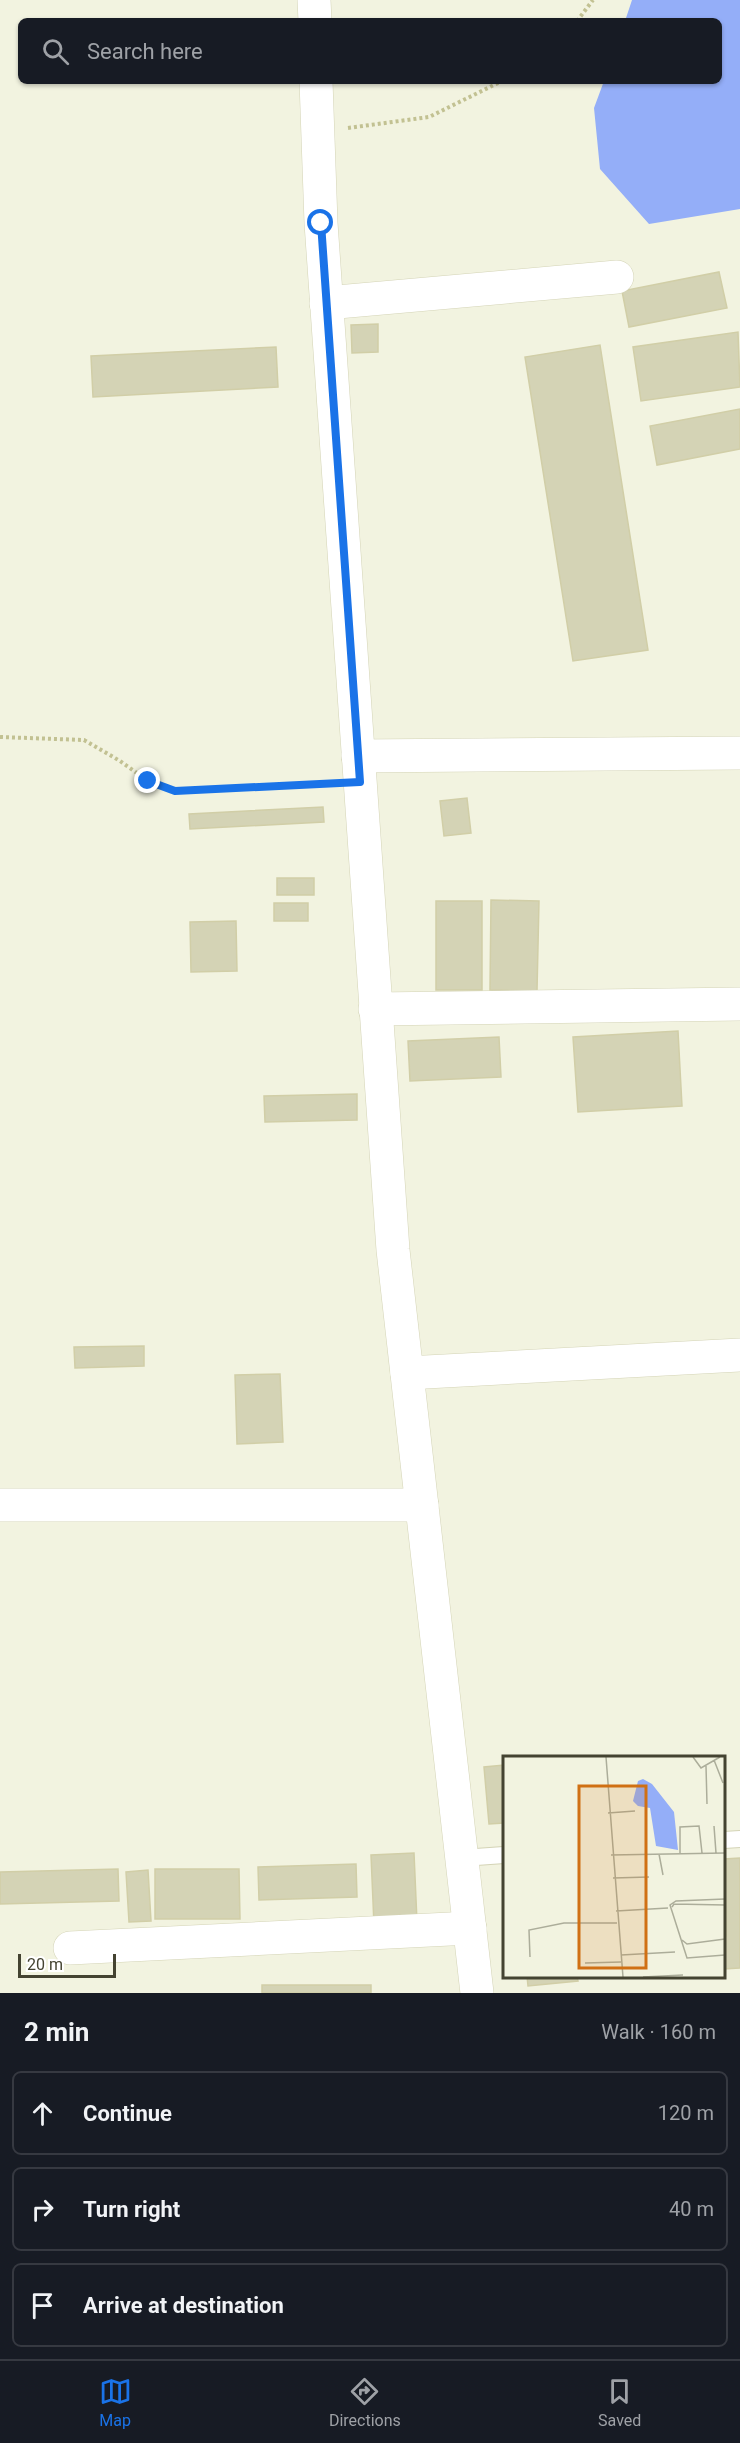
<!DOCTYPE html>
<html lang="en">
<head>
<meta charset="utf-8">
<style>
	:root { --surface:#171b24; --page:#242831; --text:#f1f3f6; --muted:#9ea1a6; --line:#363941; --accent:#1a73e8 }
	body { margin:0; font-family:Roboto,sans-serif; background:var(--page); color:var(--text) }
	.scale { position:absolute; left:18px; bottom:15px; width:98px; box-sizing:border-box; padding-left:6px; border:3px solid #444331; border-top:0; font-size:16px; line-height:21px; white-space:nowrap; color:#444331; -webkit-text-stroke:4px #fff; paint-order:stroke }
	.stop { position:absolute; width:18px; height:18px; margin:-14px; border:4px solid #1a73e8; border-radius:50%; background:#fff }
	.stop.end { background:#1a73e8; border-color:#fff; box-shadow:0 2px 6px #0008 }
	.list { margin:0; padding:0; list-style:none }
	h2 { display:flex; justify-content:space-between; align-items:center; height:78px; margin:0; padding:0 24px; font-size:26px }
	h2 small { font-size:20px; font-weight:400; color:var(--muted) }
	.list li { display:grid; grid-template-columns:39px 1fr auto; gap:18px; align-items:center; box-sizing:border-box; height:84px; margin:0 12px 12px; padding:0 12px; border:2px solid var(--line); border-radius:9px }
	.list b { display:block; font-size:22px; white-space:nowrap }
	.list em { font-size:20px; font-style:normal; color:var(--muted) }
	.icon { flex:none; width:33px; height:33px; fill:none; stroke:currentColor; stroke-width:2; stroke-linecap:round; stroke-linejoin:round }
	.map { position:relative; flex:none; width:740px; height:1993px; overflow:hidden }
	.search { position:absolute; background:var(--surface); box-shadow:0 2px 4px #0004; left:18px; right:18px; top:18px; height:66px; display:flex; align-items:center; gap:15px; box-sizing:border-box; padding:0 21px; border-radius:9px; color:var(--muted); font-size:22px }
	.sheet { height:366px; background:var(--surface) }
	nav { display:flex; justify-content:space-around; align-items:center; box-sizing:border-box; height:84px; border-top:2px solid var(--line); background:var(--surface); font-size:16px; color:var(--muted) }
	nav a { display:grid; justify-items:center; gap:3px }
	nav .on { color:var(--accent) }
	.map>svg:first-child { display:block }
</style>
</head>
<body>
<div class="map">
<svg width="740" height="1993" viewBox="0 0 740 1993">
	<rect width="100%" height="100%" fill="#f2f3e0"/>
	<polygon fill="#94aef8" points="632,0 740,0 740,209 649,224 600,169 594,108 604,81 719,81 719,21 625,21"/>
	<g fill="#d4d3b5" stroke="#d1cea7" stroke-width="1.5">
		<polygon points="719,272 727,308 629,327 622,291"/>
		<polygon points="378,324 378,352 352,353 351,325"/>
		<polygon points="738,332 740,387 641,401 633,347"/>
		<polygon points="600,345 648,650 573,661 525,357"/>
		<polygon points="276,347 278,387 93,397 91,356"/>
		<polygon points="740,409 740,449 657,465 650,426"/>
		<polygon points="467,798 471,833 444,836 440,801"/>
		<polygon points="323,807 324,822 190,829 189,814"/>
		<rect x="277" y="878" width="37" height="17"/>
		<polygon points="491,900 539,901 537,991 490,990"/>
		<rect x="436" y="901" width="46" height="89"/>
		<rect x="274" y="903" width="34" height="18"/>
		<polygon points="236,921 237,971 191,972 190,922"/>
		<polygon points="678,1031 682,1106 578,1112 573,1037"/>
		<polygon points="499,1037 501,1077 410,1081 408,1041"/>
		<polygon points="357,1094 357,1120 265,1122 264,1096"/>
		<polygon points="144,1346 144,1366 75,1368 74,1347"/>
		<polygon points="280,1374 283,1442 237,1444 235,1375"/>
		<polygon points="504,1765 504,1823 489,1824 484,1767"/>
		<polygon points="414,1853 417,1922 374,1925 371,1855"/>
		<polygon points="740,1858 740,1968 724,1969 724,1936 726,1936 724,1859"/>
		<polygon points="356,1864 357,1897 259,1900 258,1867"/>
		<polygon points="118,1869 119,1901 0,1904 0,1872"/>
		<polygon points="155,1869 239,1869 240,1919 155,1919"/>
		<polygon points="148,1870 151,1921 129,1922 126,1872"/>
		<polygon points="527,1976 577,1976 578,1981 528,1986"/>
		<rect x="262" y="1985" width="109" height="8"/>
	</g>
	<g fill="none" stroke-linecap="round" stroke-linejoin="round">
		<defs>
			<g id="service">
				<polyline points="724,1840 740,1839"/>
				<polyline points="462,1858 504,1855"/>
			</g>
			<g id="minor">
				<polyline points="314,0 315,21"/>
				<polyline points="316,81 321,223 393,1250 477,1993"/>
				<polyline points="326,303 617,277"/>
				<polyline points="358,756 740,753"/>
				<polyline points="375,1009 740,1004"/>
				<polyline points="407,1373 740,1355"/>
				<polyline points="0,1505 422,1505"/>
				<polyline points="70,1948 470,1928"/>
			</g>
		</defs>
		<use href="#service" stroke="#d4d4b6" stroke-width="18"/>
		<use href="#minor" stroke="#d4d4b6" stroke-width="34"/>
		<g stroke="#c2c192" stroke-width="4" stroke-dasharray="3 3" stroke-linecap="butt">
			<polyline points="577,21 593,0"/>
			<polyline points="348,128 429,117 502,81"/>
			<polyline points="0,737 84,740 120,761 148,781 175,791 329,784"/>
		</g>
		<use href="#service" stroke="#fff" stroke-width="16"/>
		<use href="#minor" stroke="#fff" stroke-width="33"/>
	</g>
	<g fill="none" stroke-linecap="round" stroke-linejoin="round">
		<polyline stroke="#1a73e8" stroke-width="8" points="148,781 175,791 360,782 321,223"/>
	</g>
	<g transform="translate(503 1756)">
		<rect width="222" height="222" fill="#f2f3e0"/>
		<path d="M140,23l9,5 22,28 4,38 -22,-4 -6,-38 -12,-2 -5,-5 5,-20z" fill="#94aef8"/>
		<path fill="none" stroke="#acad9a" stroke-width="1.5" d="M103,1l17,220M190,1l8,11 19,-11M211,4l9,23M203,10l1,38M105,57l27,-2M211,70l2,27M177,97v-26l19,-1 3,27M156,98l4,21M108,99l114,-2M110,122l36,-1M222,143l-49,2 -6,4 17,53 38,-3M169,151l2,-3 51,1M113,155l52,-3M179,184l5,4 38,-5M118,199l54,-3M27,201l-1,-27 35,-7h53M82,207l36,-1M140,221l40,-2"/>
		<path fill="#d07014" fill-opacity="0.15" stroke="#d07014" stroke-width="3" d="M76,30h67v182h-67z"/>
		<rect width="222" height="222" fill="none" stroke="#444331" stroke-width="3"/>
	</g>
</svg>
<div class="scale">20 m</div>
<div class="stop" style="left:321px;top:223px"></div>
<div class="stop end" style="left:148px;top:781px"></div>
<div class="search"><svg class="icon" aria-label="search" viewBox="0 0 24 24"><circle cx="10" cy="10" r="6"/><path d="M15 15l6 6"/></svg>Search here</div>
</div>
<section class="sheet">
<h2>2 min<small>Walk · 160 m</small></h2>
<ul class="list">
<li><svg class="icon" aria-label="ahead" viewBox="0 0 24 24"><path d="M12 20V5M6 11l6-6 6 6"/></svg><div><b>Continue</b></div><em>120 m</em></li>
<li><svg class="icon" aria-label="right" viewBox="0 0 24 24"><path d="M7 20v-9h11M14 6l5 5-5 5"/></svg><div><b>Turn right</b></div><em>40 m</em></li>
<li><svg class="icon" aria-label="arrive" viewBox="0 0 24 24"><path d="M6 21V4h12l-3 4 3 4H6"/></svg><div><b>Arrive at destination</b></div></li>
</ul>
</section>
<nav>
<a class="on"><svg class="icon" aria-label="map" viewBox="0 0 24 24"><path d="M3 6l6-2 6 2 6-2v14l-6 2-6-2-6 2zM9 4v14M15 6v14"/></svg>Map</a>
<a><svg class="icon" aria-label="directions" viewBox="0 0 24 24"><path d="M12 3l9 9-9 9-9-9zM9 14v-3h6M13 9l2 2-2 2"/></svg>Directions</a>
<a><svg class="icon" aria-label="saved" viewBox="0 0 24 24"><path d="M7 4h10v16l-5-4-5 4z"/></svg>Saved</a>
</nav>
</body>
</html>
